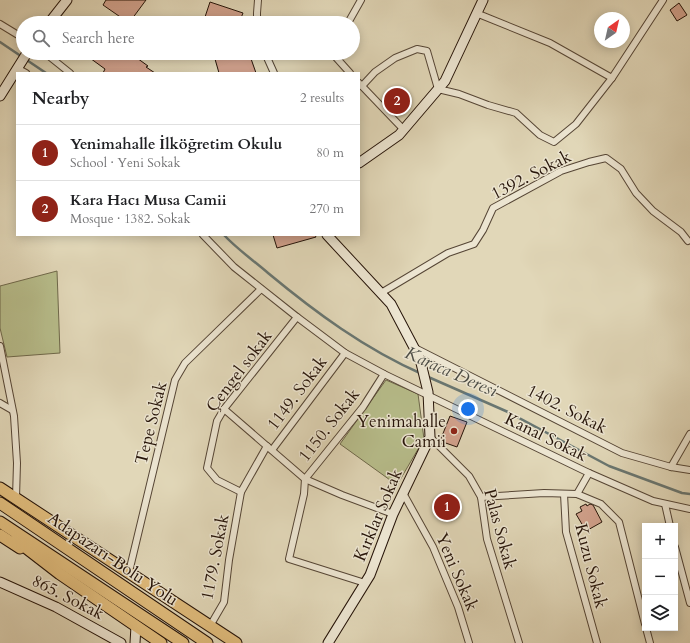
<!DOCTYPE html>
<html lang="en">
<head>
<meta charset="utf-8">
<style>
	:root { --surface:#fff; --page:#f6f6f6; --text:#202124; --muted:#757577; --line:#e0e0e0; --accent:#8f2418 }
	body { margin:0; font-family:Cardo,serif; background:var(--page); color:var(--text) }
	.controls { position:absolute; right:12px; bottom:12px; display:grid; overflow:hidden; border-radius:0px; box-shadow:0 2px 10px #0003 }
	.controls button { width:36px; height:36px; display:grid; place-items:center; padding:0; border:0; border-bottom:1px solid var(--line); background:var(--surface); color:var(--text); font:20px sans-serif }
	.compass { position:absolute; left:594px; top:12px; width:36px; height:36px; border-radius:50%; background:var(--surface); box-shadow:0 2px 10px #0003; rotate:34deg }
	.you { position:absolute; left:468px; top:409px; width:14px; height:14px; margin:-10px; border:3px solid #fff; border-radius:50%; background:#1a73e8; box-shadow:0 0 0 6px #1a73e833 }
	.badge { display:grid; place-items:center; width:26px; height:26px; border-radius:50%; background:var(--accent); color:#fff; font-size:13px; font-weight:700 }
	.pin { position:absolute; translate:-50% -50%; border:2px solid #fff; box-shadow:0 1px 4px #0006 }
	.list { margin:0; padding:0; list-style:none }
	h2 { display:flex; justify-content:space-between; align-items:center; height:52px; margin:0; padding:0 16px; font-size:17px }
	h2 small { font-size:13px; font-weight:400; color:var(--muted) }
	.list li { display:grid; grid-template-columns:26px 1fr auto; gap:12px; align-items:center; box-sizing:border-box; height:56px; padding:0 16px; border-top:1px solid var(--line) }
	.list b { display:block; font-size:15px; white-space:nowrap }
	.list p { margin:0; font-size:13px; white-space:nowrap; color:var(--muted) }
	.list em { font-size:13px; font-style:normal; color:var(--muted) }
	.icon { flex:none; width:22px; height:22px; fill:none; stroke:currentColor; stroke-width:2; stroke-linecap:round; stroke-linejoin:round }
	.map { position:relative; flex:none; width:690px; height:643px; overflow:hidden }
	.search { position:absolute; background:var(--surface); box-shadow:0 2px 10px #0003; left:16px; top:16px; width:344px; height:44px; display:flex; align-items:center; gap:10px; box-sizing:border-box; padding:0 14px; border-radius:22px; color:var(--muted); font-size:15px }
	.panel { position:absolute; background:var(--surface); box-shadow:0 2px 10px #0003; left:16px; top:72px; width:344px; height:164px; border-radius:0px }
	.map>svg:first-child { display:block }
</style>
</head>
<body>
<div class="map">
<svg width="690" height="643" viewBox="0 0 690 643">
	<rect width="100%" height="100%" fill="#e1d7b8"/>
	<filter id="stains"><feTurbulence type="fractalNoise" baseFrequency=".005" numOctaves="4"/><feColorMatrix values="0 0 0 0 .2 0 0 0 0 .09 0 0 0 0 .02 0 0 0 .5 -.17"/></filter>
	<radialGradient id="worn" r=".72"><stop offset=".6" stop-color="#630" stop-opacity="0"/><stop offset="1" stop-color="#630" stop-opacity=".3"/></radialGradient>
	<g fill="#b7bd8b" stroke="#6e684a">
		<polygon points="57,271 60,353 7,357 0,328 0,286"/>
		<polygon points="386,380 418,394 424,439 397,485 340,444"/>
	</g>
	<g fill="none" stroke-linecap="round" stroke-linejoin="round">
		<g stroke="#697671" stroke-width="2.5">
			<polyline points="0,42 46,73"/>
			<path d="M224,235c13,14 29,25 44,38 47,39 97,76 154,101"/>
			<polyline points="426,376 508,412 609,466 682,493 690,494"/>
		</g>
	</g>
	<g fill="#d2a28d" stroke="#261409">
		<polygon points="106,0 146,0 129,23 103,5"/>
		<polygon points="210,2 243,13 239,23 203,23"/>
		<polygon points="679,3 687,15 677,21 670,10"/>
		<polygon points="83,53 130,53 148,66 146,67 155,73 103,73 105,69"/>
		<polygon points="231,53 249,53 256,73 219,73 215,59"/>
		<polygon points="397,93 405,100 398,109 389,103"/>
		<polygon points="273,235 315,235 316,237 277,248"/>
		<polygon points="450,416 467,422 457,447 440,441"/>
		<polygon points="586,504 587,506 590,504 593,505 602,522 586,531 576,514 582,511 580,507"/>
	</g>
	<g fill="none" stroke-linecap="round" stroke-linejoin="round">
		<defs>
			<g id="street">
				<polyline points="476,13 550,43 612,78"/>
				<polyline points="257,23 257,13 258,0"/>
				<polyline points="348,23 361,0"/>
				<polyline points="0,24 23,38"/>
				<polyline points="45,53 70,73"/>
				<polyline points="265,53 274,73"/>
				<polyline points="332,53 350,73"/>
				<polyline points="17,68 26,73"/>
				<polyline points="359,83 404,130"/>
				<polyline points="362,86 375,72 395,58 417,49 427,51 438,89 459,94 488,105 516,113 540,135 554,142 576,124 612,78 663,0"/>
				<polyline points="203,235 234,267 297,317 345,353 384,374 589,473 653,501 690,509"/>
				<polyline points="381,293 448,253 474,244 483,230 493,208 561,171 589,162 606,158 621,169 636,193 653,211 681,232 688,241"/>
				<polyline points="0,346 14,416 17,463 16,498"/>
				<polyline points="415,348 622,453 671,467 690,470"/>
				<polyline points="0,403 12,410"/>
				<polyline points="224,409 305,479 342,495 393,514"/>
				<polyline points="430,437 469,476 481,497 487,539 519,643"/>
				<polyline points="267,446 241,492 217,480 207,468 217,421 224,409 297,317"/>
				<polyline points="272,450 345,353"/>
				<polyline points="671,467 690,434"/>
				<polyline points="403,493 433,547 458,607 469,643"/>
				<polyline points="564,494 566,532 597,643"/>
				<polyline points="577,494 589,473"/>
				<polyline points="481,497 544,493 577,494 601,504 619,522 645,624"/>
				<polyline points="665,504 670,526"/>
				<polyline points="675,547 690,603"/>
				<polyline points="129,572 175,380 185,363 261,289"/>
				<polyline points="365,583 289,559 304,494 305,479 363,407 384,374"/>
				<polyline points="210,626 224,602 229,560 241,492"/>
				<polyline points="646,628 650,643"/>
			</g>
			<g id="secondary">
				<polyline points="49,23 67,0"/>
				<polyline points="0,96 27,53"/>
				<polyline points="359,163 399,135 445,81 483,0"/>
				<polyline points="327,235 391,304 420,359 428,392 430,437 393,514 370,575 328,643"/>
				<polyline points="0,582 56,607 121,643"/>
				<polyline points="135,643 136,626"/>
			</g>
			<g id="highway">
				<polyline points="0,488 236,643"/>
				<polyline points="0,503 207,643"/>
				<polyline points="0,522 183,643"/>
				<polyline points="0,535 20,548"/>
				<polyline points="16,540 60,574 161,643"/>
			</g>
		</defs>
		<use href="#street" stroke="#554535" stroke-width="8"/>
		<use href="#secondary" stroke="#261409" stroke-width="11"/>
		<use href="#highway" stroke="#261409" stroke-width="13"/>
		<use href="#street" stroke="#ece5d1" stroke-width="6"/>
		<use href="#secondary" stroke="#ece5d1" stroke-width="9"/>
		<use href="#highway" stroke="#e0bc7c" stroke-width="11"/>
	</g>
	<circle fill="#8f2418" stroke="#ece5d1" stroke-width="1.5" cx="454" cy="431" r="4"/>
	<g text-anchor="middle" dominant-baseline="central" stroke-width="3" stroke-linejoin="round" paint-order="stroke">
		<g font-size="17" fill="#261409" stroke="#ece5d1">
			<text transform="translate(531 175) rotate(-27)">1392. Sokak</text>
			<text transform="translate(239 371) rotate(-53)">Çengel sokak</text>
			<text transform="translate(297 393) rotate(-53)">1149. Sokak</text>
			<text transform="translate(567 409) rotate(27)">1402. Sokak</text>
			<text transform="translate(151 423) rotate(-76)">Tepe Sokak</text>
			<text transform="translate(329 425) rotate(-52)">1150. Sokak</text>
			<text transform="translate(546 437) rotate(26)">Kanal Sokak</text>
			<text transform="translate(378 515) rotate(-67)">Kırklar Sokak</text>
			<text transform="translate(500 529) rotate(75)">Palas Sokak</text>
			<text transform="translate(215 557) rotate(-79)">1179. Sokak</text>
			<text transform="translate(113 559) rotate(34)">Adapazarı-Bolu Yolu</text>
			<text transform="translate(591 566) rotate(76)">Kuzu Sokak</text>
			<text transform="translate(457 572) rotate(67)">Yeni Sokak</text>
			<text transform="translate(68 597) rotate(27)">865. Sokak</text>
		</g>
		<g font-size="17" fill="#261409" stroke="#ece5d1" text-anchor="end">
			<text x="446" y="421">Yenimahalle<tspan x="446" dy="20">Camii</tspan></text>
		</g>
		<g font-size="18" font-style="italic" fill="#4d4d46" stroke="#ece5d1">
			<text transform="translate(451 372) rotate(24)">Karaca Deresi</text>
		</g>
	</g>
	<rect width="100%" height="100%" filter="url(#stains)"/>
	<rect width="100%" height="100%" fill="url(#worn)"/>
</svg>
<div class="controls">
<button>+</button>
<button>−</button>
<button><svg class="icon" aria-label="layers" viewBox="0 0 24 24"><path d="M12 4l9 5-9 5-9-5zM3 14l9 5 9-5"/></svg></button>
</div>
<svg class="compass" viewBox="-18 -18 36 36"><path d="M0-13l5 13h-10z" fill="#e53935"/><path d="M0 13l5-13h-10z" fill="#757577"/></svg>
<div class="you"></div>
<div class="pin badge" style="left:447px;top:507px">1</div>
<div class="pin badge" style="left:397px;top:101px">2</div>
<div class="search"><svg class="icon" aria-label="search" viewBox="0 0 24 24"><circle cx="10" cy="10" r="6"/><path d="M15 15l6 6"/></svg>Search here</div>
<section class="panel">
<h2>Nearby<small>2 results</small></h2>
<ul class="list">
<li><span class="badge">1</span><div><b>Yenimahalle İlköğretim Okulu</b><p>School · Yeni Sokak</p></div><em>80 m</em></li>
<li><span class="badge">2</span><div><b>Kara Hacı Musa Camii</b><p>Mosque · 1382. Sokak</p></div><em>270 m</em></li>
</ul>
</section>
</div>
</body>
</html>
